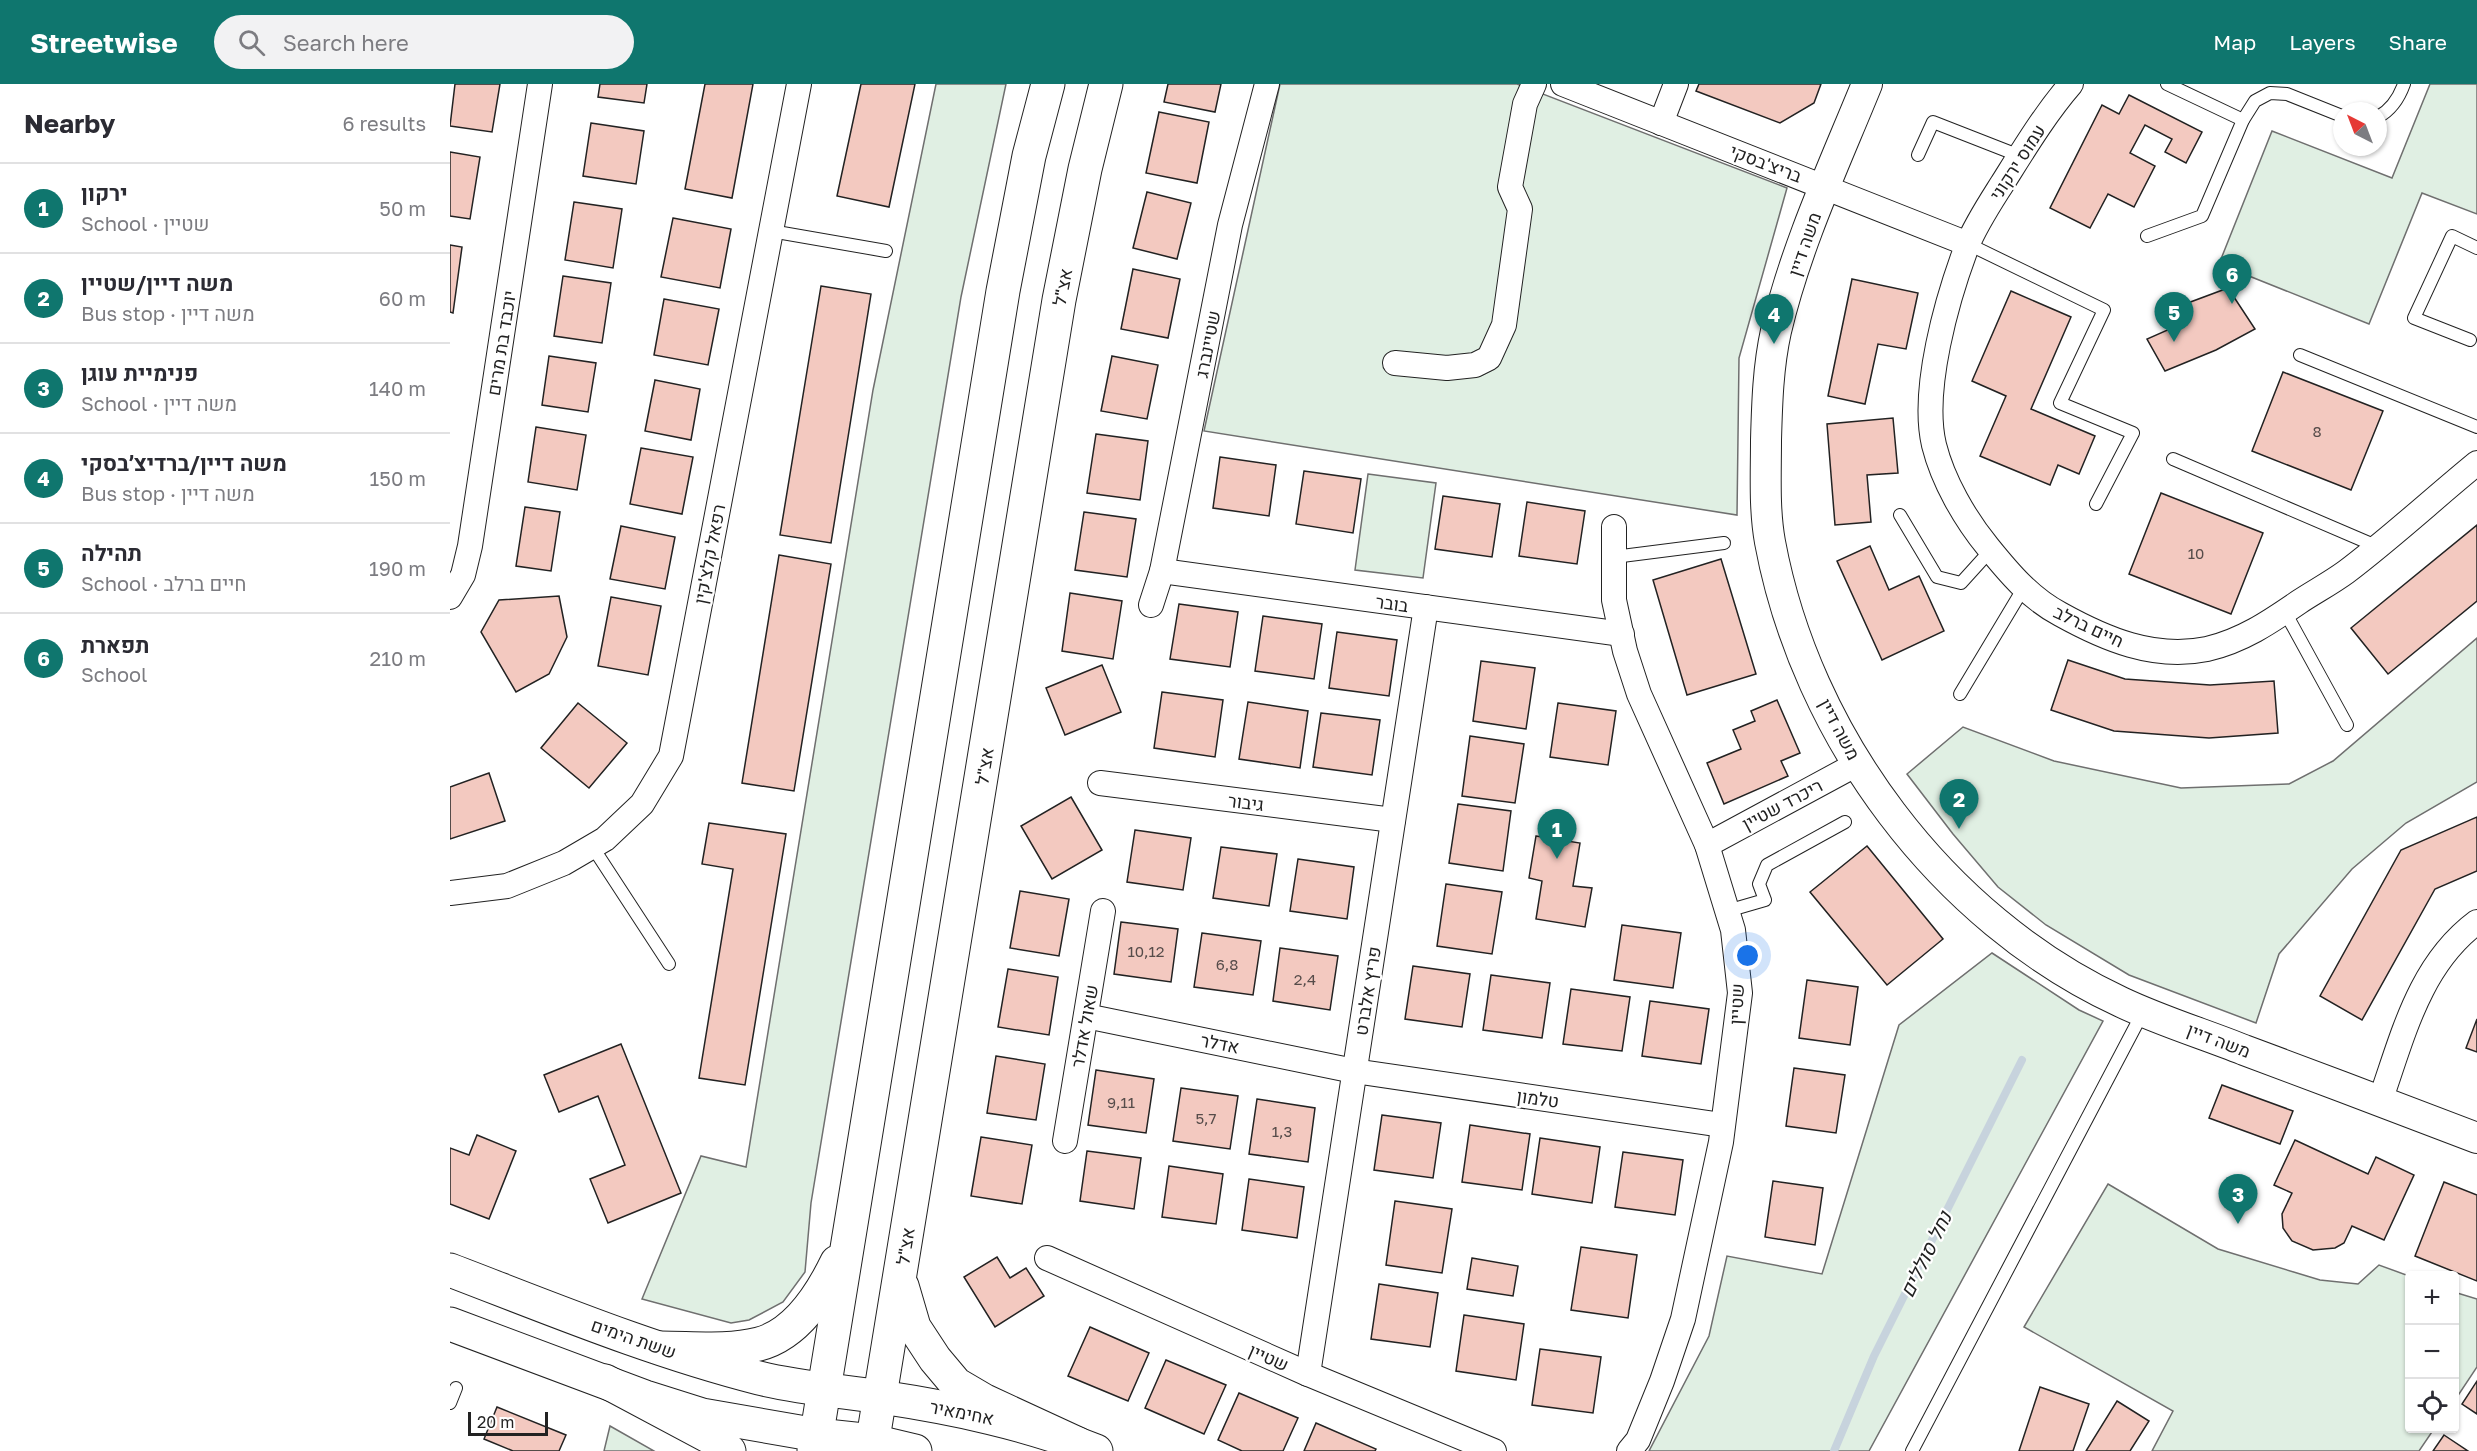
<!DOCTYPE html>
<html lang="en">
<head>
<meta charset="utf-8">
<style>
	:root { --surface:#fff; --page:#f2f2f3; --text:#2b2b33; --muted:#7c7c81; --line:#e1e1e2; --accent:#0f766e }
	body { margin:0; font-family:"Golos Text",Heebo,sans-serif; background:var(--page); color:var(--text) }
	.controls { position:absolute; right:18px; bottom:18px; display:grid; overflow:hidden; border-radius:6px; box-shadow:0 2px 4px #0004 }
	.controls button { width:54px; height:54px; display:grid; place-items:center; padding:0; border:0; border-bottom:2px solid var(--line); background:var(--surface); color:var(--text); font:30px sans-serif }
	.compass { position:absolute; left:1883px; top:18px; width:54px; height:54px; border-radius:50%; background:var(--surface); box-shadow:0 2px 4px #0004; rotate:318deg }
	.scale { position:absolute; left:18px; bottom:15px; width:80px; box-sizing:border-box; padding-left:6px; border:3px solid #222; border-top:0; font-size:16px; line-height:21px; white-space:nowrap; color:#222; -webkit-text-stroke:4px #fff; paint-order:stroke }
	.you { position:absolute; left:1298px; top:872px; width:21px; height:21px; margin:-15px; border:4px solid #fff; border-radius:50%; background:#1a73e8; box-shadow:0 0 0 9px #1a73e833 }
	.badge { display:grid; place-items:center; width:39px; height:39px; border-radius:50%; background:var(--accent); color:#fff; font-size:20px; font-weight:700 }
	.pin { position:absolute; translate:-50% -50px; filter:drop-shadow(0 2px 3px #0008) }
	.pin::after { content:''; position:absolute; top:32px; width:21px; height:18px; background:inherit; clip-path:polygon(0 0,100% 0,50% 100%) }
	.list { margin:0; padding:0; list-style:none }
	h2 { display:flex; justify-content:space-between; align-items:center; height:78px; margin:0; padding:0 24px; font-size:26px }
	h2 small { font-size:20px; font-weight:400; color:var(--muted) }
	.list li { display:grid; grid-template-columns:39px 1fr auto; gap:18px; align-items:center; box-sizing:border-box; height:90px; padding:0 24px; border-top:2px solid var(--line) }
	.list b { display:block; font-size:22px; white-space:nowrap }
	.list p { margin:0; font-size:20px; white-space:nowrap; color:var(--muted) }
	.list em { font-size:20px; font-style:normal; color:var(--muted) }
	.icon { flex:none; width:33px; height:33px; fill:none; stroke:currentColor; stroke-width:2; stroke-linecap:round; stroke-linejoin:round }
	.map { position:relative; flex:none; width:2027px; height:1367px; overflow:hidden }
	header { display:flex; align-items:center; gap:36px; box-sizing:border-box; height:84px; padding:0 30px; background:var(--accent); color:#fff }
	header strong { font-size:28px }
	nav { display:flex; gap:33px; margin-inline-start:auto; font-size:21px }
	.search { width:420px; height:54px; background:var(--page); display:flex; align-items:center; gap:15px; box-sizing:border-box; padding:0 21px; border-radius:33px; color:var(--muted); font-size:22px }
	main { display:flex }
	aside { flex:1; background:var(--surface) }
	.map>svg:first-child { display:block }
</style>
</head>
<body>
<header>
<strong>Streetwise</strong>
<div class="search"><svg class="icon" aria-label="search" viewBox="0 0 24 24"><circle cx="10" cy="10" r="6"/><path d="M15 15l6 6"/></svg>Search here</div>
<nav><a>Map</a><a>Layers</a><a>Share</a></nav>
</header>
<main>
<aside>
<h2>Nearby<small>6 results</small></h2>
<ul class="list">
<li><span class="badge">1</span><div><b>ירקון</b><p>School · שטיין</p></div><em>50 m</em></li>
<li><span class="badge">2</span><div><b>משה דיין/שטיין</b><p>Bus stop · משה דיין</p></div><em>60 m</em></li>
<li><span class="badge">3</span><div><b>פנימיית עוגן</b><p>School · משה דיין</p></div><em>140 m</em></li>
<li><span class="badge">4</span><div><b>משה דיין/ברדיצ׳בסקי</b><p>Bus stop · משה דיין</p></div><em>150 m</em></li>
<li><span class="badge">5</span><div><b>תהילה</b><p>School · חיים ברלב</p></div><em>190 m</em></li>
<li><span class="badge">6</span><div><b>תפארת</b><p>School</p></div><em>210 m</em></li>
</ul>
</aside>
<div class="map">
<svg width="2027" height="1367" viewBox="0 0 2027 1367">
	<rect width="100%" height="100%" fill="#fff"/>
	<g fill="#e0efe3" stroke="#6f6f6f" stroke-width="1.5">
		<polygon points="486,0 556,0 511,213 361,1119 355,1188 333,1218 299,1236 281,1239 192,1215 251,1072 296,1083 423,306"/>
		<polygon points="830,0 1067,0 1337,104 1289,274 1287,431 754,347"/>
		<polygon points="1980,0 2027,0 2027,130 1972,109 1919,240 1769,180 1822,47 1942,94"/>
		<polygon points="918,390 986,399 973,494 905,486"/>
		<polygon points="2027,554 2027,698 1956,739 1902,785 1829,870 1806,939 1679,891 1596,841 1548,803 1503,750 1457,690 1513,643 1604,677 1731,704 1839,700 1883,677"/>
		<polygon points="1542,869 1629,926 1653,937 1419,1367 1199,1367 1259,1252 1277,1172 1372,1190 1449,941"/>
		<polygon points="1658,1100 1768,1165 1870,1196 1908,1200 1929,1181 1959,1192 1960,1344 1984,1345 1969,1367 1702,1367 1723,1327 1574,1243"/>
		<polygon points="2004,1208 2027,1215 2027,1283 2005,1316"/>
		<polygon points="160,1342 204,1367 154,1367"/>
	</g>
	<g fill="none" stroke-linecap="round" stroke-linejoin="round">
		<polyline stroke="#c7d3dd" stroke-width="8" points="1384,1367 1424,1272 1572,976"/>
	</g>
	<g fill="#f3c9c0" stroke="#222" stroke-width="1.5">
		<polygon points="5,0 50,0 42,48 0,42"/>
		<polygon points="150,0 197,0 194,19 148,13"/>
		<polygon points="255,0 303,0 282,114 235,105"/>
		<polygon points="411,0 465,0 439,123 387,112"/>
		<polygon points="718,0 771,0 765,28 714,18"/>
		<polygon points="1249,0 1371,0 1364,19 1330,39 1246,7"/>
		<polygon points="1679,11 1752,48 1736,79 1715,68 1722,55 1695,41 1680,69 1705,82 1684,123 1658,110 1640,144 1600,124 1652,21 1669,30"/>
		<polygon points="709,28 759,38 747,99 696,89"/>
		<polygon points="141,39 194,47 186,100 133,92"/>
		<polygon points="0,68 30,73 20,135 0,132"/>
		<polygon points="697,108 741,119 727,175 683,164"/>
		<polygon points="124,118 172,125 163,184 115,176"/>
		<polygon points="223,134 281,145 270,204 211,193"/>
		<polygon points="0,161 12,163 3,229 0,228"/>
		<polygon points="683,185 730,195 718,254 671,245"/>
		<polygon points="113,192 161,199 152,259 104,252"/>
		<polygon points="1402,195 1468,209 1456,265 1428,260 1415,320 1378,312"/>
		<polygon points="371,202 421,210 381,459 330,451"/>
		<polygon points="1778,204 1805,245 1766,266 1715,287 1697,255 1720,245 1711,229"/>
		<polygon points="1561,207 1621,233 1581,325 1645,352 1629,390 1608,381 1600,401 1530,372 1556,312 1522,297"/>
		<polygon points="214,215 269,225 258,281 204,271"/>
		<polygon points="99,272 146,279 138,328 92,321"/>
		<polygon points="662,272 708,281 697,335 651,327"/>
		<polygon points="1833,288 1933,327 1901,406 1802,367"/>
		<polygon points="205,296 250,305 241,356 195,347"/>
		<polygon points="1443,334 1448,389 1417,391 1421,438 1385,441 1377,340"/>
		<polygon points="86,343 136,351 127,406 78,398"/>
		<polygon points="646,350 698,357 690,416 637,409"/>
		<polygon points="191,364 243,373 232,430 180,420"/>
		<polygon points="770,373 826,381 819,432 763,424"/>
		<polygon points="854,387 911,395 903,449 846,440"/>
		<polygon points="1711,409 1813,449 1781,530 1679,490"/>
		<polygon points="993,412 1050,420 1042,473 985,465"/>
		<polygon points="1077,418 1135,427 1127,480 1069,472"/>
		<polygon points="75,423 110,428 101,487 66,482"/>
		<polygon points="634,428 686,435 677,493 625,486"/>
		<polygon points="2027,441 2027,517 1938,590 1901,544"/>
		<polygon points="171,442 225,453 215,505 160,495"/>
		<polygon points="1420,462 1439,506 1469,492 1494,547 1432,576 1387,477"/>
		<polygon points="329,471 381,480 344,707 292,699"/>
		<polygon points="1271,475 1306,590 1237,611 1203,496"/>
		<polygon points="620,509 672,517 663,575 612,567"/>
		<polygon points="109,512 117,553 99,590 66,608 31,548 49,516"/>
		<polygon points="161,513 211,522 198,591 148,582"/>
		<polygon points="729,520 788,528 780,583 720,575"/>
		<polygon points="813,532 872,540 864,595 805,587"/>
		<polygon points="887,548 947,556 939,612 879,604"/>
		<polygon points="1618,576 1675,595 1760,601 1824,597 1828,649 1759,654 1664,647 1601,626"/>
		<polygon points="1031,577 1085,584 1076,645 1023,637"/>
		<polygon points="652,581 671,628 615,651 596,604"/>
		<polygon points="712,608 773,616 765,673 704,664"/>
		<polygon points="1327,616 1350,669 1331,677 1338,692 1274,720 1257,679 1291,665 1283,646 1305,637 1301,627"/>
		<polygon points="798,618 858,627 850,684 789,675"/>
		<polygon points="128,619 177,659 139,704 91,664"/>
		<polygon points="1108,619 1166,627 1158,681 1100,673"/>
		<polygon points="871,629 930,636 922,691 863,683"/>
		<polygon points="1020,652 1074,660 1065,719 1012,712"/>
		<polygon points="39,689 55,737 0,755 0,703"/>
		<polygon points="621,713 652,766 602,795 571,742"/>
		<polygon points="1008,720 1061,727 1053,787 999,779"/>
		<polygon points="2027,733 2027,787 1985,805 1912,936 1870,912 1951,766"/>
		<polygon points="259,739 336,750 295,1001 249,994 283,785 252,780"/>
		<polygon points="685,746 741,754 733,806 677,798"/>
		<polygon points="1086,752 1130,759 1123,802 1142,804 1135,843 1086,835 1092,797 1079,794"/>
		<polygon points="1417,762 1493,855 1437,901 1360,808"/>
		<polygon points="771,763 827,770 819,822 763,814"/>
		<polygon points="848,775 904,783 897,835 840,827"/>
		<polygon points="996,800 1052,808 1042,870 987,862"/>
		<polygon points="570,807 619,815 609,872 560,864"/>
		<polygon points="671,838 728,845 721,898 664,890"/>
		<polygon points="1172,841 1231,849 1223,904 1164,896"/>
		<polygon points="752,849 811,857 803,911 744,903"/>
		<polygon points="830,864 888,872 880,926 823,917"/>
		<polygon points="963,882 1020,890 1012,943 955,935"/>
		<polygon points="558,885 608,893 599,951 548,943"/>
		<polygon points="1041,891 1100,899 1092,954 1033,946"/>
		<polygon points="1357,896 1408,903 1400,961 1349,954"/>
		<polygon points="1121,905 1180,913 1172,967 1113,960"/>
		<polygon points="1200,917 1259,925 1251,980 1192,972"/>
		<polygon points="2027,935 2027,968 2016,964"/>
		<polygon points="171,960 231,1109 158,1139 140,1095 175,1081 148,1012 109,1028 94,991"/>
		<polygon points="546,972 595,980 586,1036 537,1029"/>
		<polygon points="1344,984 1395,991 1386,1049 1336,1042"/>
		<polygon points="646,986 704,995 696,1049 638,1041"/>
		<polygon points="1772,1001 1843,1027 1830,1060 1759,1034"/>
		<polygon points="731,1004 788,1012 780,1065 723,1057"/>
		<polygon points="807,1015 865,1024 858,1078 799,1070"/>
		<polygon points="932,1031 991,1039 983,1094 924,1086"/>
		<polygon points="1020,1041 1080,1050 1072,1106 1012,1098"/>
		<polygon points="27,1051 66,1067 39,1135 0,1120 0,1064 19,1071"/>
		<polygon points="531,1053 582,1061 572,1120 521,1112"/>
		<polygon points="1090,1054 1150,1063 1142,1119 1082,1110"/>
		<polygon points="1845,1056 1918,1090 1926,1073 1964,1091 1934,1156 1902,1142 1894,1159 1885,1164 1863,1166 1842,1157 1833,1144 1832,1130 1842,1109 1824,1101"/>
		<polygon points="637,1067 691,1074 684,1125 630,1117"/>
		<polygon points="1173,1068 1233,1076 1225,1131 1165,1123"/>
		<polygon points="719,1082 773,1090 766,1140 712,1133"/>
		<polygon points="799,1095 854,1103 847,1154 792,1146"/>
		<polygon points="1323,1097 1373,1104 1365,1161 1315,1153"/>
		<polygon points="1994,1098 2027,1111 2027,1197 1965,1172"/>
		<polygon points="945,1117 1002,1125 992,1189 936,1181"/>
		<polygon points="1131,1163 1187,1171 1178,1234 1121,1226"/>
		<polygon points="547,1173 560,1194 576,1184 594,1212 545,1243 514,1193"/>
		<polygon points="1022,1174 1068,1182 1063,1212 1017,1205"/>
		<polygon points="929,1200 988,1209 980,1263 921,1255"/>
		<polygon points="1014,1231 1074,1240 1066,1296 1006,1287"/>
		<polygon points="640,1243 699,1269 678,1317 618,1292"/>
		<polygon points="1090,1265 1151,1273 1143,1329 1082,1321"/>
		<polygon points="716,1276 776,1301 754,1350 695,1324"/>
		<polygon points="2027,1297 2027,1330 2012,1320"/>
		<polygon points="1590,1303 1639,1320 1623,1367 1569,1367"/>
		<polygon points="789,1309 848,1334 833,1367 792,1367 768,1356"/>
		<polygon points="1667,1317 1699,1337 1680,1367 1636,1367"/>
		<polygon points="47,1323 116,1351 109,1367 63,1367 34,1355"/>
		<polygon points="866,1339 926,1365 925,1367 854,1367"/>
		<polygon points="1994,1351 2018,1367 1983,1367"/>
	</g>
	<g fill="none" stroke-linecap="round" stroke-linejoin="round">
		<defs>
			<g id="service">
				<polyline points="1717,0 1793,36"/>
				<path d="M1928,33c13,-7 21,-19 26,-33"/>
				<polyline points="1468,71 1483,38 1570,72"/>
				<polyline points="321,147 436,167"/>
				<polyline points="1697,152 1752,132 1793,36 1805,17 1820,9 1837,10 1892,32"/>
				<polyline points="1518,160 1654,226 1610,319 1683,349 1646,420"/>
				<polyline points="2020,256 1964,234 2002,152 2027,164"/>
				<polyline points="1850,271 2027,343"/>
				<polyline points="1723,375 1926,462"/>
				<polyline points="1450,431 1487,493 1511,499 1540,467"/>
				<polyline points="1164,473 1274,459"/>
				<polyline points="1835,528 1897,641"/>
				<polyline points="1510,610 1573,505"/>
				<polyline points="142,762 219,880"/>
				<polyline points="1277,827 1315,816 1309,800 1317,781 1395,738"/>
				<polyline points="0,1319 6,1304"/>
				<polyline points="1462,1367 1693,928"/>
			</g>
			<g id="minor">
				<polyline points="1113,0 1518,160"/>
				<path d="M1621,0c-26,30 -47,65 -69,100 -12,19 -26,40 -35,62 -20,53 -46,144 -33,199 9,36 31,74 54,102 21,26 42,51 72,67 45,25 94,46 147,35 35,-8 63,-27 92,-47 15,-10 32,-19 47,-30 45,-34 87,-73 131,-109"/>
				<polyline points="1211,39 1226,0"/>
				<polyline points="945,279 997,284 1025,281 1039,274 1054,241 1070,125 1060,103 1075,20 1084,0"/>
				<polyline points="1164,443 1164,516 1175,567 1189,610 1257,761 1283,846 1290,909 1271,1058 1233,1235 1212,1297 1188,1356 1179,1367"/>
				<polyline points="712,487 1172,550"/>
				<polyline points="0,513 13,491 20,462 90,0"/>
				<polyline points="701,521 712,487 780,141 817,0"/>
				<polyline points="650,699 943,736"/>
				<polyline points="1257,761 1407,680"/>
				<polyline points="0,809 57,802 114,779 155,755 192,720 221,672 349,0"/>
				<polyline points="636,932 904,987 1272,1041"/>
				<path d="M1930,1017c23,-65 39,-136 97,-179"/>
				<polyline points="615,1057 653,827"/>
				<polyline points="597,1174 858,1290 1044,1367"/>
				<polyline points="858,1290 976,523"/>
			</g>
			<path id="tertiary" d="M1417,0c-33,81 -71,162 -91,247 -8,36 -9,73 -10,109 0,34 -2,69 4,102 36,194 172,377 351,460 40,19 83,32 123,48 78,29 155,58 233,88"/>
			<g id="secondary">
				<path d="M0,1186c102,39 203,81 309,108 40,10 81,13 122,19 73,11 146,26 215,54"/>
				<polyline points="0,1240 195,1313 252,1331 367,1351 423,1357 465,1367"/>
			</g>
			<g id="primary">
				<polyline points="452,1202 464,1243 485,1275 506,1300 535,1317 628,1360"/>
				<path d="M211,1264c32,0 67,4 98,-4 38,-10 62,-49 78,-82"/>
				<polyline points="155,1297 260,1353 279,1367"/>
				<polyline points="364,1367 553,207 579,72 598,0"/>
				<polyline points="421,1367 609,216 635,85 656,0"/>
			</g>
		</defs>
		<use href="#service" stroke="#222" stroke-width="14"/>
		<use href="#minor" stroke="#222" stroke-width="26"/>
		<use href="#tertiary" stroke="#222" stroke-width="32"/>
		<use href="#secondary" stroke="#222" stroke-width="35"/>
		<use href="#primary" stroke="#222" stroke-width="35"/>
		<use href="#service" stroke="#fff" stroke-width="12"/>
		<use href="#minor" stroke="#fff" stroke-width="24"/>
		<use href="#tertiary" stroke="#fff" stroke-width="30"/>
		<use href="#secondary" stroke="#fff" stroke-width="33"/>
		<use href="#primary" stroke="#fff" stroke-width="33"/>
	</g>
	<g text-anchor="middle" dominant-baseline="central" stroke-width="4.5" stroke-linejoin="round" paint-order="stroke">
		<g font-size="15" fill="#564c4a">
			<text x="1867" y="347">8</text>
			<text x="1746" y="469">10</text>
			<text x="696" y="867">10,12</text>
			<text x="777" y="880">6,8</text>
			<text x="855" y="895">2,4</text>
			<text x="671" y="1018">9,11</text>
			<text x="756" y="1034">5,7</text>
			<text x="832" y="1047">1,3</text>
		</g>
		<g font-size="18" fill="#222" stroke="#fff">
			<text transform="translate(1567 78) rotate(-57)">עמוס ירקוני</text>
			<text transform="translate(1316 79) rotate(21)">בריצ'בסקי</text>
			<text transform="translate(1354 160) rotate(-71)">משה דיין</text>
			<text transform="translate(612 203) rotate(-79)">אצ"ל</text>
			<text transform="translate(51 259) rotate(-81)">יוכבד בת מרים</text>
			<text transform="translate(757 260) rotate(-79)">שטיינברג</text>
			<text transform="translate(259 470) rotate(-79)">רפאל קלצ'קין</text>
			<text transform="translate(942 519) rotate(8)">בובר</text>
			<text transform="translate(1639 542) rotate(25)">חיים ברלב</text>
			<text transform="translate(1390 645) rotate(62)">משה דיין</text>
			<text transform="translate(534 682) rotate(-81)">אצ"ל</text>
			<text transform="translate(796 718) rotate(7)">גיבור</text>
			<text transform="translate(1332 720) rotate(-28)">ריכרד שטיין</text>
			<text transform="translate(917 907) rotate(-81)">פריץ אלברט</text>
			<text transform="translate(1286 920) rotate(-87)">שטיין</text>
			<text transform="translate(634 942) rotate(-80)">שאול אדלר</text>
			<text transform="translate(1769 956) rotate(21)">משה דיין</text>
			<text transform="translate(770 959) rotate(11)">אדלר</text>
			<text transform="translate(1088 1014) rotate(8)">טלמון</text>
			<text transform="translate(455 1162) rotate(-81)">אצ"ל</text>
			<text transform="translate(184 1254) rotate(19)">ששת הימים</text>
			<text transform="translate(819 1273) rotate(24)">שטיין</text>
			<text transform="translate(512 1328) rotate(11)">אחימאיר</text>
		</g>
		<g font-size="20" font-style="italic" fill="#222" stroke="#fff">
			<text transform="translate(1475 1170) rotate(-64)">נחל סוללים</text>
		</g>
	</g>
</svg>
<div class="controls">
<button>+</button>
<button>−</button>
<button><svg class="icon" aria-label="locate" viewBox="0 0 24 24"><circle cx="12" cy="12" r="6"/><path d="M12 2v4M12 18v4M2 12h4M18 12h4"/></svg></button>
</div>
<svg class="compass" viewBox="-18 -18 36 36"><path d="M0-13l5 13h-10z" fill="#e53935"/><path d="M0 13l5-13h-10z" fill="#7c7c81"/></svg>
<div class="scale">20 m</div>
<div class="you"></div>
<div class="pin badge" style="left:1107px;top:775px">1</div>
<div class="pin badge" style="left:1509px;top:745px">2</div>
<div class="pin badge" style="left:1788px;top:1140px">3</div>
<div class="pin badge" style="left:1324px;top:260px">4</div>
<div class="pin badge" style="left:1724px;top:258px">5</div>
<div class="pin badge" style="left:1782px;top:220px">6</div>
</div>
</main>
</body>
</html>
